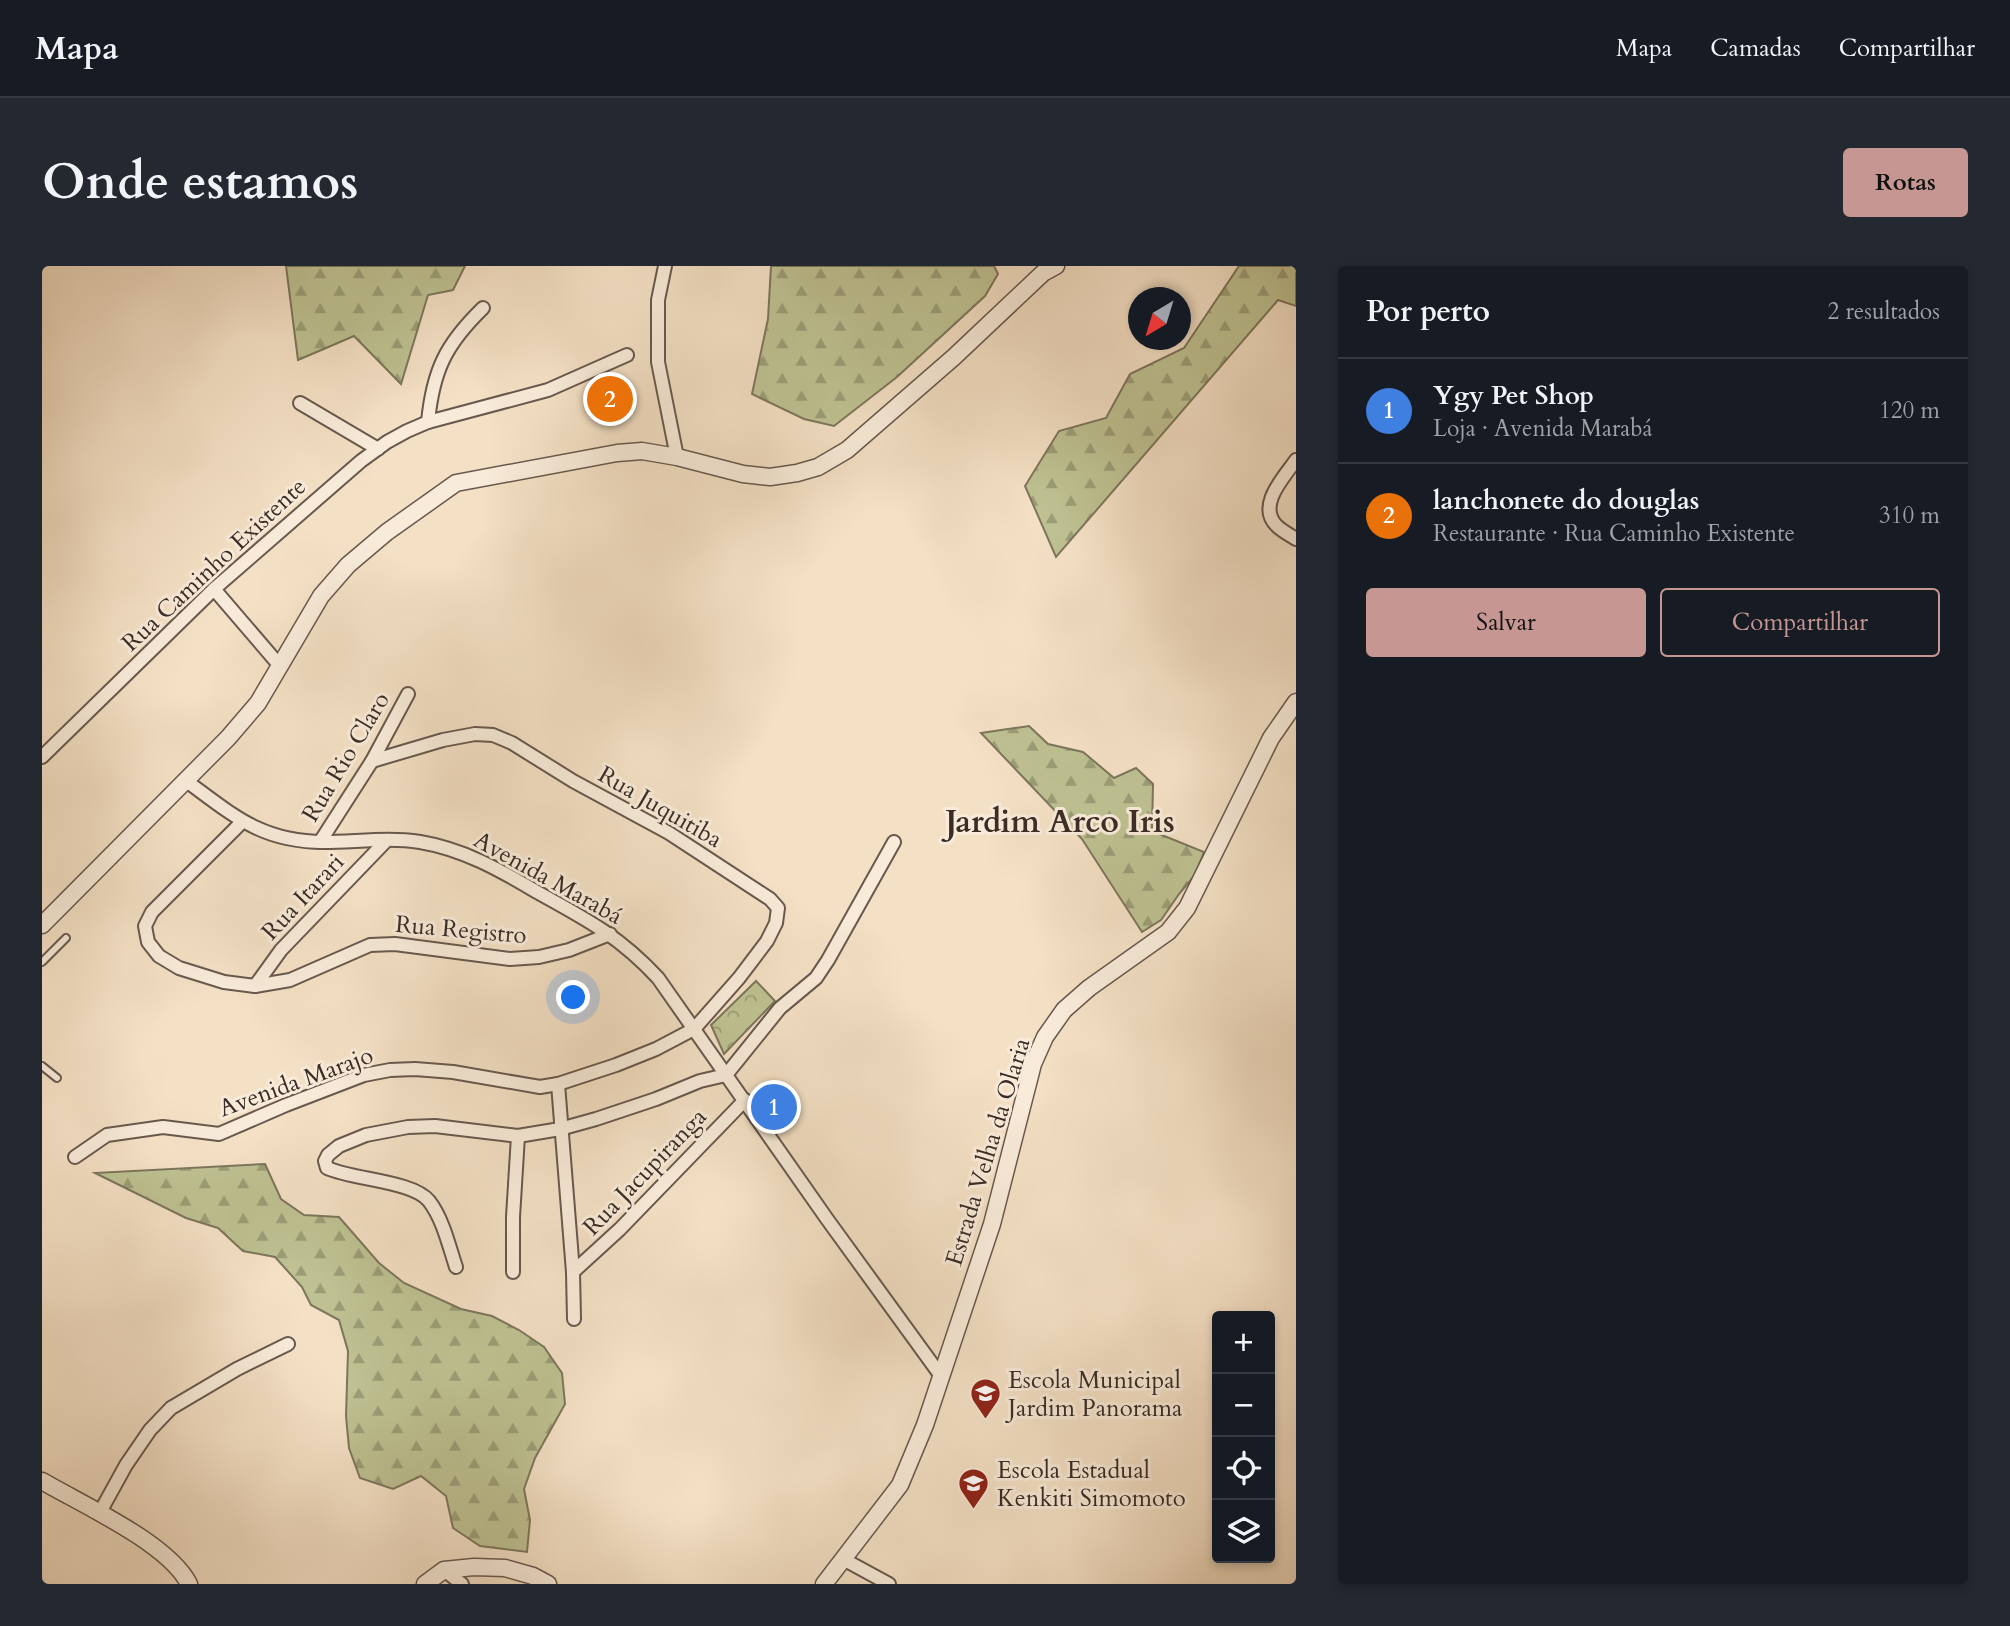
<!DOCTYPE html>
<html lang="pt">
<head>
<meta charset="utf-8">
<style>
	:root { --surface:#171b24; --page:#242831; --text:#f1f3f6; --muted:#9ea1a6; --line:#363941; --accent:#c59692 }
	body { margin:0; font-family:Cardo,serif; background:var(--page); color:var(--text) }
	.controls { position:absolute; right:21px; bottom:21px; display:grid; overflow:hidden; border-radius:7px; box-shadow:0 4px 10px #0003 }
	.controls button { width:63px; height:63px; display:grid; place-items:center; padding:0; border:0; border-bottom:2px solid var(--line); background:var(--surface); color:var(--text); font:35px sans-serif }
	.compass { position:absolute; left:1086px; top:21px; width:63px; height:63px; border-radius:50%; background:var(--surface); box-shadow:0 4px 10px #0003; rotate:218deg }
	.you { position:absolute; left:532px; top:732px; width:24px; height:24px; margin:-18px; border:5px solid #fff; border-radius:50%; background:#1a73e8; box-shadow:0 0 0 10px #1a73e833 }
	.badge { display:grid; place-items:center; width:46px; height:46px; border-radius:50%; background:var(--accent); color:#fff; font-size:23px; font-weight:700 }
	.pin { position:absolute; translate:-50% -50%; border:4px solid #fff; box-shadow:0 2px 7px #0006 }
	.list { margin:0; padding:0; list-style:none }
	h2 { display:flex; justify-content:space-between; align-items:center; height:91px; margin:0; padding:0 28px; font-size:30px }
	h2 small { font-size:23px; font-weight:400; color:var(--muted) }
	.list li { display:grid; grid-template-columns:46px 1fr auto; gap:21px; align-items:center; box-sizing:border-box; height:105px; padding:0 28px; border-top:2px solid var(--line) }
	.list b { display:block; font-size:26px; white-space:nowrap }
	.list p { margin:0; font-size:23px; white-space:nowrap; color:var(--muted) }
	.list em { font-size:23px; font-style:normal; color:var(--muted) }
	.actions { display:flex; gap:14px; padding:21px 28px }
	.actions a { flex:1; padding:16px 0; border:2px solid var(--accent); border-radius:7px; text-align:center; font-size:24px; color:var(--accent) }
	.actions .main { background:var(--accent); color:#111 }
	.icon { flex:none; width:38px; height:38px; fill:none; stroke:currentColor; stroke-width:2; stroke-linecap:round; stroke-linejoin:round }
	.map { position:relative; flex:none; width:1254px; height:1318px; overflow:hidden; border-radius:7px }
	header { display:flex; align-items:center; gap:42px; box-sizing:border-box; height:98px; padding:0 35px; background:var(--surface); border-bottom:2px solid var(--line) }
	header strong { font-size:33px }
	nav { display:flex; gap:38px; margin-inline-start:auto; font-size:24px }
	.intro { display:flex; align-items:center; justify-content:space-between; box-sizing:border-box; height:168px; padding:0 42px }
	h1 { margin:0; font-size:49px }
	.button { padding:18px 32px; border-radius:7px; background:var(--accent); color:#111; font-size:24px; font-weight:700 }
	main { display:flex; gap:42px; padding:0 42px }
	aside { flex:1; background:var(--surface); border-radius:7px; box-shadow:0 4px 10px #0003 }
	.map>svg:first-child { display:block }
</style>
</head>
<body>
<header>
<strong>Mapa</strong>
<nav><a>Mapa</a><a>Camadas</a><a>Compartilhar</a></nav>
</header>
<div class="intro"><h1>Onde estamos</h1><a class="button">Rotas</a></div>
<main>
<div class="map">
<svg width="1254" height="1318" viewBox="0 0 1254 1318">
	<defs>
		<pattern id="forest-firs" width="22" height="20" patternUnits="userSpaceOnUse" patternTransform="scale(1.75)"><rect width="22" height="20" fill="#bec192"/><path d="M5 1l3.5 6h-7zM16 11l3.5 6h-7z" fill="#9b9d77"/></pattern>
		<pattern id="park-crowns" width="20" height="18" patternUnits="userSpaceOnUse" patternTransform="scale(1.75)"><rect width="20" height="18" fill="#bec192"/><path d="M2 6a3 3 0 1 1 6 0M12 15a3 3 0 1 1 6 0" fill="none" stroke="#9b9d77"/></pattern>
	</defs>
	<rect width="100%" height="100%" fill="#f4e0c5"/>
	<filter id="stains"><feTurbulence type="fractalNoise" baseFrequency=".00286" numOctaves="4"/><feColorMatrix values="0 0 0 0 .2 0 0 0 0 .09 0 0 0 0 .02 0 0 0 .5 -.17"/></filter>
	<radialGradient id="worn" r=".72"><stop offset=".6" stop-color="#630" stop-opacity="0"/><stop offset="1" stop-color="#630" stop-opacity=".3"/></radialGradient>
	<g fill="url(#forest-firs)" stroke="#7c765c" stroke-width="2">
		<polygon points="244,0 423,0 411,24 386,29 359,118 312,70 256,94"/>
		<polygon points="729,0 952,0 956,8 943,30 855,111 792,160 762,153 710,128 726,53"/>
		<polygon points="1197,0 1254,0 1254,40 1236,34 1014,291 983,220 1017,165 1064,152 1088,108 1142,82"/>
		<polygon points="987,460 1006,478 1041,486 1072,512 1094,502 1111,518 1110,565 1162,586 1153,609 1137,628 1119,654 1100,666 1040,573 939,467"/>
		<polygon points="223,898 239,933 262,949 297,951 337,997 362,1017 419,1043 450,1050 477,1064 502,1081 520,1107 523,1138 493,1192 482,1223 488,1254 485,1286 438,1280 411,1262 404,1230 379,1210 351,1223 318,1212 307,1182 304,1150 306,1085 297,1054 269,1039 260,1021 233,991 201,985 176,962 144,952 53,907"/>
	</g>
	<polygon fill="url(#park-crowns)" stroke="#7c765c" stroke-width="2" points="714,715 733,735 682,788 669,759"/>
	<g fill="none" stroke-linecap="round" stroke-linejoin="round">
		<defs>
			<g id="service">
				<polyline points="0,696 24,672"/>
				<polyline points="0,800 15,812"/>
			</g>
			<g id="minor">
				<polyline points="623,0 616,34 616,96 635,191"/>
				<polyline points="258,137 336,183"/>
				<path d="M386,156c5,-52 18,-78 55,-114"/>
				<path d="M1254,194c-12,17 -40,46 -19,66 5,5 13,9 19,13"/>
				<polyline points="172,323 238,400"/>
				<polyline points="0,491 172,323 319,195 345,176 365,165 386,156 506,124 585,89"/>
				<path d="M143,514c48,35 76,62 139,62 31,0 65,-5 96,0 43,7 80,28 117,50 49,27 82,44 121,86l169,241 114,157"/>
				<polyline points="200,556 110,646 103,660 106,676 117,690 137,702 182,716 213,720 248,714 328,679 353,678 468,693 497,691 527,684 568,668"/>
				<polyline points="278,576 330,495 366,428"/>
				<polyline points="213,720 239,684 344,575"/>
				<polyline points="516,818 531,1006 532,1053"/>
				<polyline points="33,891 65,869 121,861 177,868 244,839 322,809 348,804 373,803 411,806 498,821 516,818 574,799 614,783 652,763 697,712 725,675 734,657 736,642 728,633 627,567 531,515 470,477 451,469 433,468 401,474 330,495"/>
				<path d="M414,1001c-7,-21 -13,-48 -27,-66 -16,-20 -75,-21 -102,-33l-2,-7 3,-6 11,-9 27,-11 42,-8 27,-1 83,10 42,-7 36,-10 60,-20 44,-18 26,-6 54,-67 36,-30 12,-18 66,-118"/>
				<polyline points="471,1006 471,951 476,870"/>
				<polyline points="531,1006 578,963 703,834"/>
				<polyline points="57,1248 84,1199 108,1164 129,1142 195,1103 246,1078"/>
				<polyline points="801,1293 847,1318"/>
				<polyline points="402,1304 420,1318"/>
			</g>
			<g id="tertiary">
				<polyline points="0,659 186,472 216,437 279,330 306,299 345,266 414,217 575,187 600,185 635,191 701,208 728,211 755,207 776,201 805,184 912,91 1001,7 1014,0"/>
				<path d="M0,1215c41,24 126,62 147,103"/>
				<polyline points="383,1318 402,1304 432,1301 463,1302 491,1310 506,1318"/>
				<polyline points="782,1318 858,1219 883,1159 950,958 991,798 1003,771 1022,744 1047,722 1126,666 1145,642 1229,472 1254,436"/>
			</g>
		</defs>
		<use href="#service" stroke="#68594e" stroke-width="10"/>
		<use href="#minor" stroke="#68594e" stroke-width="16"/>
		<use href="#tertiary" stroke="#68594e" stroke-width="19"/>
		<use href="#service" stroke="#f8ebd9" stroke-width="6"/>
		<use href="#minor" stroke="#f8ebd9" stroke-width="12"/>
		<use href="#tertiary" stroke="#f8ebd9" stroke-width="16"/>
	</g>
	<defs>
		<symbol id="school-pin" viewBox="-11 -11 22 30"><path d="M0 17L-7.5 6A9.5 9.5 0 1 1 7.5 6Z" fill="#8f2418" stroke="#f8ebd9"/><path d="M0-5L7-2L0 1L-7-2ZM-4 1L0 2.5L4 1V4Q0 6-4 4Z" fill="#fff"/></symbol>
	</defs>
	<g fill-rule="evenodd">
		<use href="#school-pin" x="926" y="1110" width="35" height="47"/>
		<use href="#school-pin" x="914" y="1200" width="35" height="47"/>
	</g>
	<g text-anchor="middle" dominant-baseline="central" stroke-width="6" stroke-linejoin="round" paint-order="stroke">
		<g font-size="24" fill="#3a2c26" stroke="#f8ebd9">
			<text transform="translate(172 299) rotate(-43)">Rua Caminho Existente</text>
			<text transform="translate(304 491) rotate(-59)">Rua Rio Claro</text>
			<text transform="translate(618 541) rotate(30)">Rua Juquitiba</text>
			<text transform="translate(506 612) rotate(29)">Avenida Marabá</text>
			<text transform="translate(261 631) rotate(-47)">Rua Itarari</text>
			<text transform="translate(419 664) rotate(5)">Rua Registro</text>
			<text transform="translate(254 816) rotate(-20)">Avenida Marajo</text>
			<text transform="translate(946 886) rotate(-73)">Estrada Velha da Olaria</text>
			<text transform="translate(603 906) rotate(-46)">Rua Jacupiranga</text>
		</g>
		<g font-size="24" fill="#3a2c26" stroke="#f8ebd9" text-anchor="start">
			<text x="966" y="1114">Escola Municipal<tspan x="966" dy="28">Jardim Panorama</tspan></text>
			<text x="955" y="1204">Escola Estadual<tspan x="955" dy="28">Kenkiti Simomoto</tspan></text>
		</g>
		<g font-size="32" font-weight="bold" fill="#3a2c26" stroke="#f8ebd9">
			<text x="1018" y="556">Jardim Arco Iris</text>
		</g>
	</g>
	<rect width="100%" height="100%" filter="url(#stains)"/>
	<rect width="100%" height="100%" fill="url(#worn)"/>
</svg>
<div class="controls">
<button>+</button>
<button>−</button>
<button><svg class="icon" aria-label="locate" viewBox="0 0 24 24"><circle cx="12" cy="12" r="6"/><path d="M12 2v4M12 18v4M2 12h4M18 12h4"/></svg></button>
<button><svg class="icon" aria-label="layers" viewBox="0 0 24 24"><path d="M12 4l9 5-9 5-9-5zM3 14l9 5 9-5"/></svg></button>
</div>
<svg class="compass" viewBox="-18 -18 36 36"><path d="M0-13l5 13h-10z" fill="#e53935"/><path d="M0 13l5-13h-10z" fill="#9ea1a6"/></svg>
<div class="you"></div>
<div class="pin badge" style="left:732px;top:841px;background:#3f7fe0">1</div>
<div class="pin badge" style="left:568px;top:133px;background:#e8710a">2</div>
</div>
<aside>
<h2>Por perto<small>2 resultados</small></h2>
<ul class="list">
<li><span class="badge" style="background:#3f7fe0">1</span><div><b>Ygy Pet Shop</b><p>Loja · Avenida Marabá</p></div><em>120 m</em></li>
<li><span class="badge" style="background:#e8710a">2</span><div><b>lanchonete do douglas</b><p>Restaurante · Rua Caminho Existente</p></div><em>310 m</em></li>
</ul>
<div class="actions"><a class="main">Salvar</a><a>Compartilhar</a></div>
</aside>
</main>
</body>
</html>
